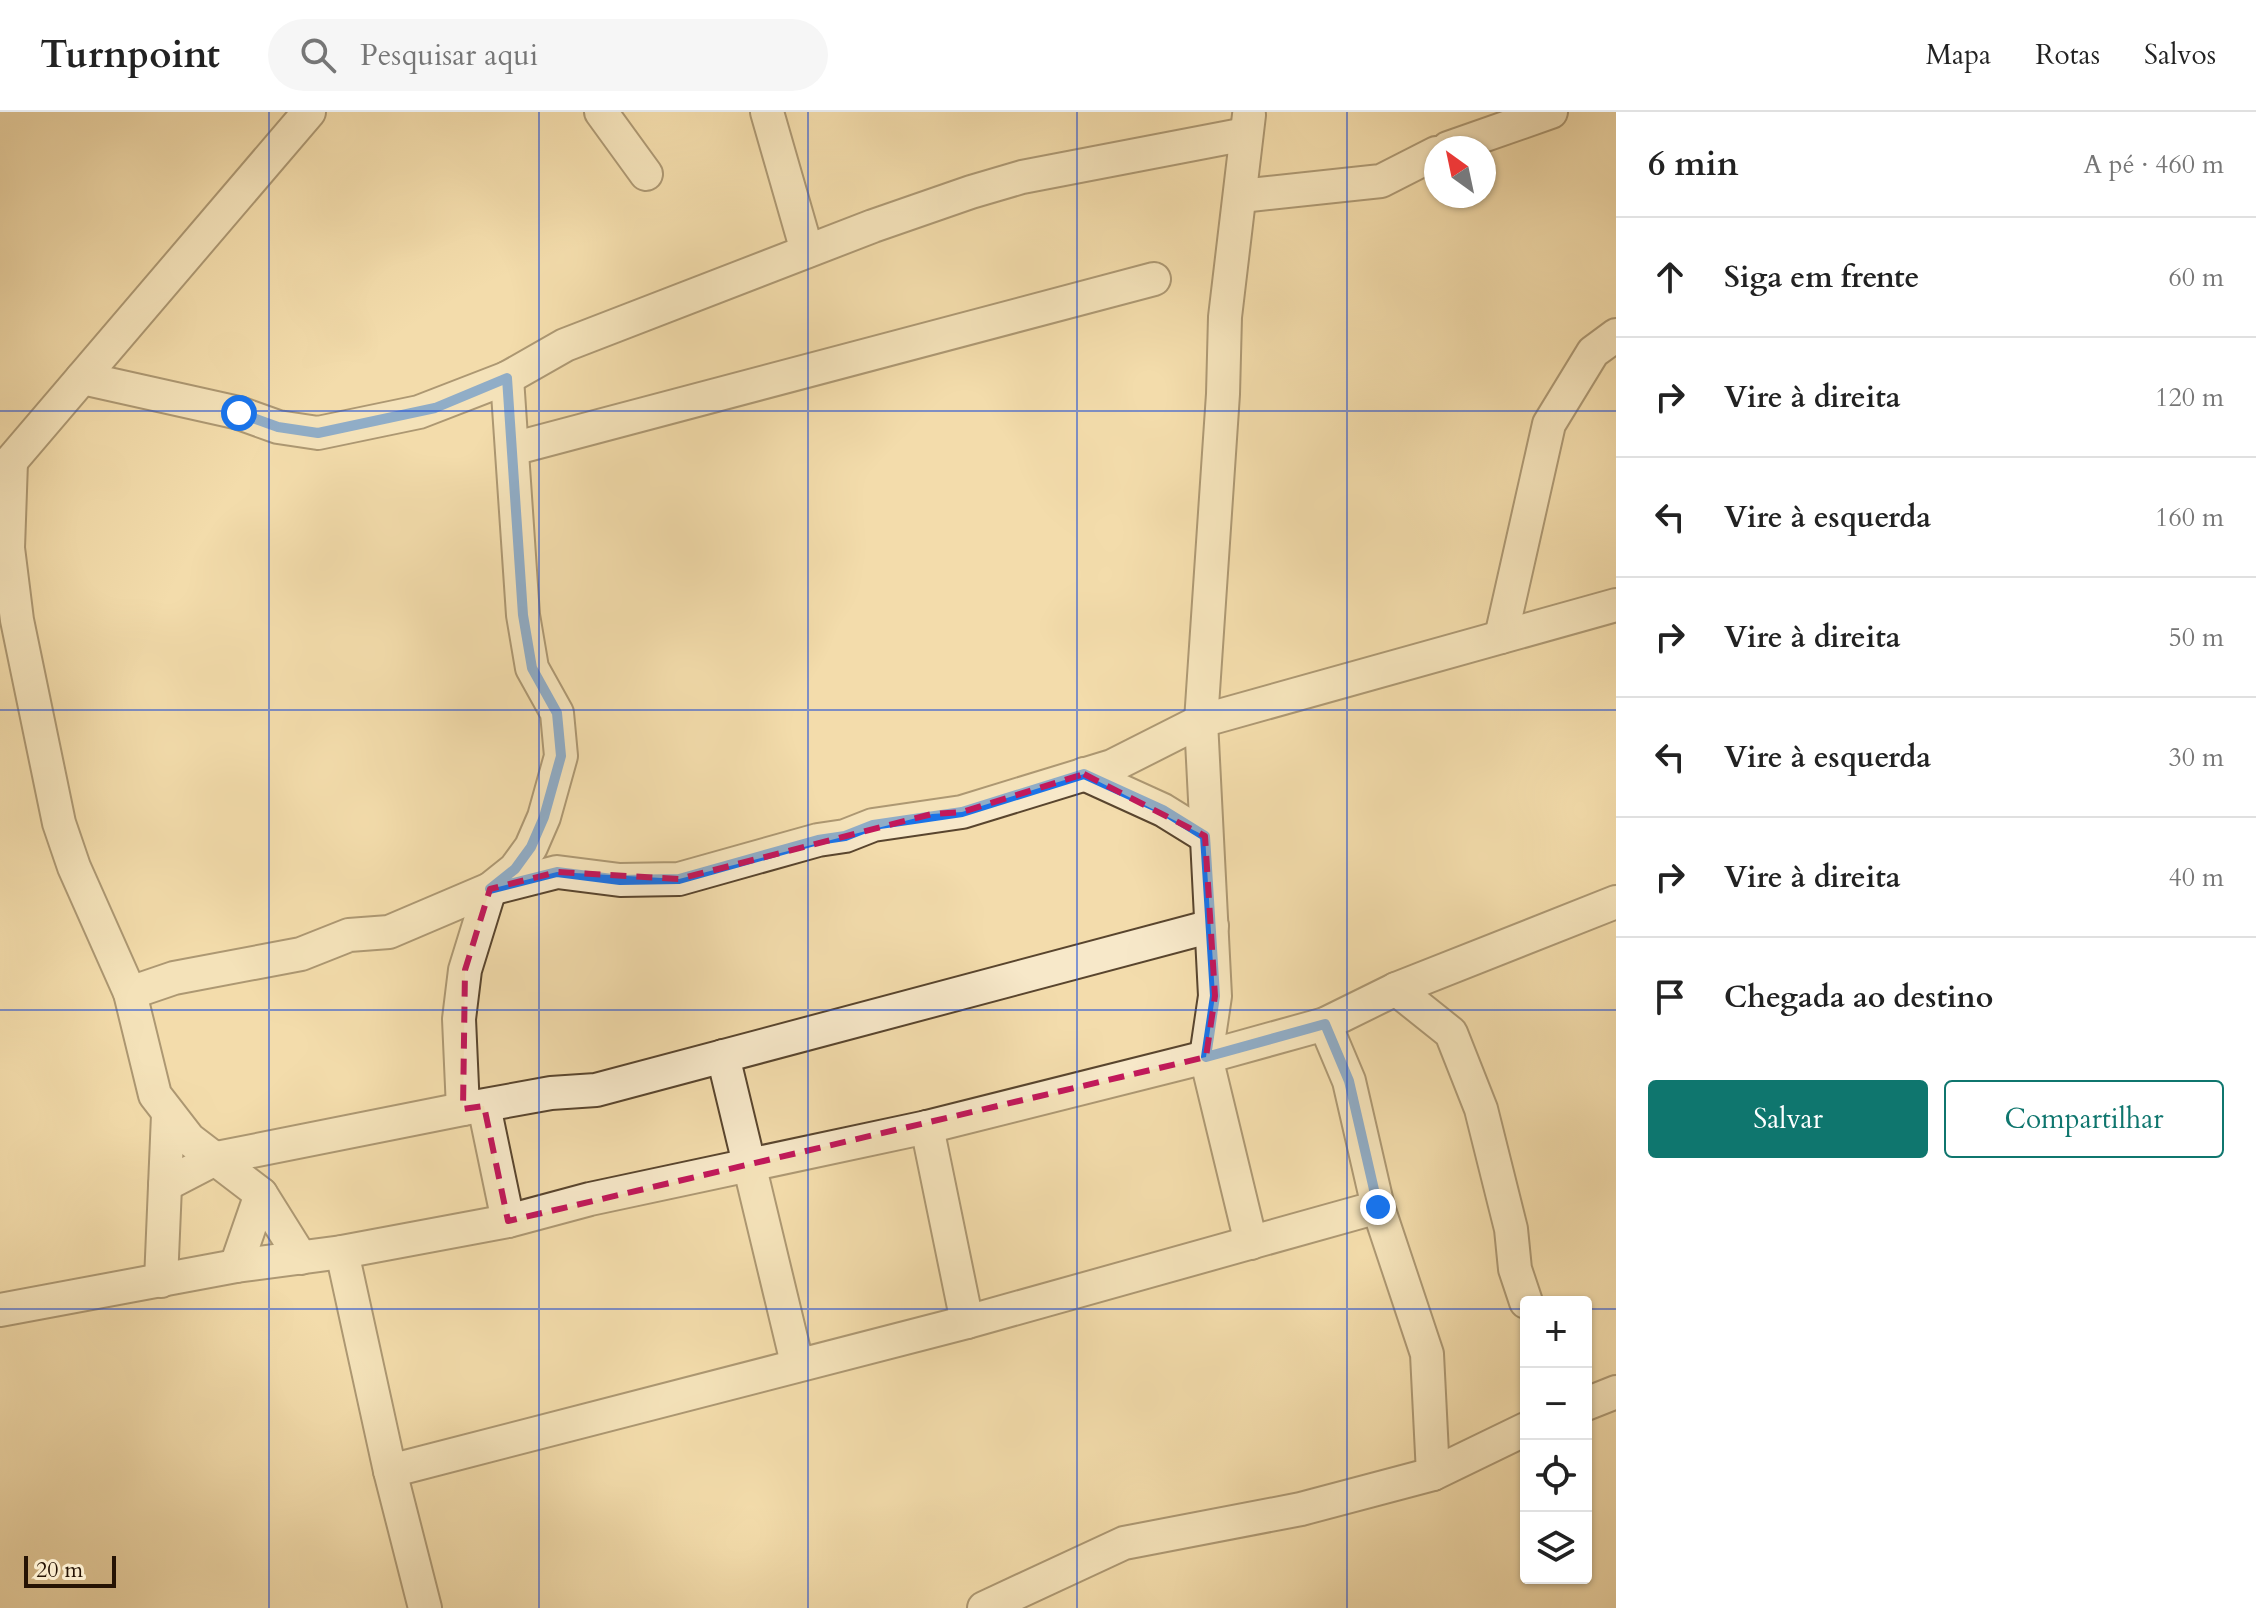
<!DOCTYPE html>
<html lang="pt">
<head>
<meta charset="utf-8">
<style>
	:root { --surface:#fff; --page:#f6f6f6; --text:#222; --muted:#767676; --line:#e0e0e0; --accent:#0f766e }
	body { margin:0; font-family:Cardo,serif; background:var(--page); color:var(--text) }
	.controls { position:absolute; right:24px; bottom:24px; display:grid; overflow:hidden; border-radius:8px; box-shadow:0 2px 6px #0004 }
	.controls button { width:72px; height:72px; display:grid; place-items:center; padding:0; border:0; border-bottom:2px solid var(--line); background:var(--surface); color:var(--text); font:40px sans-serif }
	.compass { position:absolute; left:1424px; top:24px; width:72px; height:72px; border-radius:50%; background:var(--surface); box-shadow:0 2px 6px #0004; rotate:327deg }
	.scale { position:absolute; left:24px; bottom:20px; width:92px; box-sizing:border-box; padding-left:8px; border:4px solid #261304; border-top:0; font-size:22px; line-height:28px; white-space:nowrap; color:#261304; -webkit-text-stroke:6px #f7e8c9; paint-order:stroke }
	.stop { position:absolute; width:24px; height:24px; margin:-18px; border:6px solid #1a73e8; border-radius:50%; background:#fff }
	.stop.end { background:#1a73e8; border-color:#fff; box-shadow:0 2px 8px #0008 }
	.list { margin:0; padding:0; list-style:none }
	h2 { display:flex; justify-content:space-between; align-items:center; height:104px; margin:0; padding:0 32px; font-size:34px }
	h2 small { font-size:26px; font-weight:400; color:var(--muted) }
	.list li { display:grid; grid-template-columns:52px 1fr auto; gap:24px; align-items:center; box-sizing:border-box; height:120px; padding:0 32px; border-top:2px solid var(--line) }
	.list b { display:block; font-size:30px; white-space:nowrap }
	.list em { font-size:26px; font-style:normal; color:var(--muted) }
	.actions { display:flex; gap:16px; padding:24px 32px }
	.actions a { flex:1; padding:18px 0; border:2px solid var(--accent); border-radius:8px; text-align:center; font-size:28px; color:var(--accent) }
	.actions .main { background:var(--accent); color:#fff }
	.icon { flex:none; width:44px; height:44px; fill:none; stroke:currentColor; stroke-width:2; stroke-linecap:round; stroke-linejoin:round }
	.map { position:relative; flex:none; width:1616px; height:1496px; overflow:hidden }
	header { display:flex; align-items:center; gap:48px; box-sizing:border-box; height:112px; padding:0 40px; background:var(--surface); border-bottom:2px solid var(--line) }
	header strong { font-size:38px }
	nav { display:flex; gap:44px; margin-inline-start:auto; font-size:28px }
	.search { width:560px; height:72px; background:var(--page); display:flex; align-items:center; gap:20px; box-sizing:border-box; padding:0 28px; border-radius:44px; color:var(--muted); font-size:30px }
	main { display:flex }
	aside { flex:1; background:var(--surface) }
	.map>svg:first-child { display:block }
</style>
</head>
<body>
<header>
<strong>Turnpoint</strong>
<div class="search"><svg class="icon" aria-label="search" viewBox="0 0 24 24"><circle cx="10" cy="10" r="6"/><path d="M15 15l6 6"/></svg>Pesquisar aqui</div>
<nav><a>Mapa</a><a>Rotas</a><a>Salvos</a></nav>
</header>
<main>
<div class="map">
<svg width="1616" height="1496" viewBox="0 0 1616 1496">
	<rect width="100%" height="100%" fill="#f3dcac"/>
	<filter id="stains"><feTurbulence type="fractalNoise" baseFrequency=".0025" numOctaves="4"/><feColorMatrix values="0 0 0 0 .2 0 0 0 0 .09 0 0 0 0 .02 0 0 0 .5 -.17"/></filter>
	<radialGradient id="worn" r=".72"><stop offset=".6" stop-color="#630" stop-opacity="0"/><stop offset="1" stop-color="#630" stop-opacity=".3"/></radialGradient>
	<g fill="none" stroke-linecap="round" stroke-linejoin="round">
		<defs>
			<g id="street">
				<polyline points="601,0 646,62"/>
				<polyline points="767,0 807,139"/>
				<polyline points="1249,3 1225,205 1223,282 1201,609 1215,884 1206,945 1251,1131"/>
				<polyline points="1448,36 1551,0"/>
				<polyline points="1241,84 1381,69 1436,41"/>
				<polyline points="82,266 239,301 278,315 318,321 419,300 507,266 565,233 873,114 971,80 1022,65 1246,22"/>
				<polyline points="512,337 1154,167"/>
				<polyline points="11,350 8,436 17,508 59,711 74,755 130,881 155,983 189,1027 261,1082 301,1146"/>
				<polyline points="0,362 309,0"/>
				<polyline points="1501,525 1549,312 1593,240 1616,223"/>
				<polyline points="1084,662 1163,698 1205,724"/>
				<polyline points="1396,877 1451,921 1481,997 1511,1117 1515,1157 1526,1190"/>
				<polyline points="130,881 174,866 301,842 349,823 389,820 490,777 557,760 620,768 679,767 818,728 845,724 873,713 962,700 1112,654 1201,609 1616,493"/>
				<polyline points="1325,912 1349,969 1378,1095 1427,1242 1433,1362"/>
				<polyline points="723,944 797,1251"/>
				<polyline points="484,994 508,1109"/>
				<polyline points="463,997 459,907 465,858 490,777 515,757 531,735 544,705 561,644 557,601 532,556 523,503 507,266"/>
				<polyline points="927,1015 967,1210"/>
				<polyline points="165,1073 217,1046 463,997 551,981 596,978 1212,814"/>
				<polyline points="342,1140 390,1359 425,1496"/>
				<polyline points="236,1154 261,1082"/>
				<polyline points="161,1169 168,1003"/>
				<polyline points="0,1198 236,1154 342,1140 508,1109 590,1087 927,1015 1206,945 1325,912 1396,877 1616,790"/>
				<polyline points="1586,1292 1616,1280"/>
				<polyline points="390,1359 967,1210 1378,1095"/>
				<polyline points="984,1496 1124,1431 1301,1397 1433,1362 1526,1317"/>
			</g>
		</defs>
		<use href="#street" stroke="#59452e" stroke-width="36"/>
		<use href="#street" stroke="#f7e8c9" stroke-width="32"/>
	</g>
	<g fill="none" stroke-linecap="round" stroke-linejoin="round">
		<polyline stroke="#1a73e8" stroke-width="10" points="239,301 278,315 318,321 435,296 507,266 523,503 532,556 557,601 561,644 544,705 531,735 515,757 490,777 557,760 620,768 679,767 818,728 845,724 873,713 962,700 1084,662 1163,698 1205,724 1215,884 1206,945 1325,912 1349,969 1378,1095"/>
	</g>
	<path d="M0 0H1616V1496H0ZM1084,662l121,62 10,160 -9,61 -698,164 -24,-115 -21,3 2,-139 25,-81 67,-17 122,7 253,-65 30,-2z" fill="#f3dcac" fill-opacity=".55" fill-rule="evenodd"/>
	<path fill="none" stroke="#c2185b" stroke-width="6" stroke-dasharray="16 10" stroke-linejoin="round" d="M1084,662l121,62 10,160 -9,61 -698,164 -24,-115 -21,3 2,-139 25,-81 67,-17 122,7 253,-65 30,-2z"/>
	<path fill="none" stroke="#1d4ed8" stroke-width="2" stroke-opacity="0.55" d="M269,0v1496M539,0v1496M808,0v1496M1077,0v1496M1347,0v1496M0,299h1616M0,598h1616M0,898h1616M0,1197h1526M1586,1197h30"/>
	<rect width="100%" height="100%" filter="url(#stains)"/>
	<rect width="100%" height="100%" fill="url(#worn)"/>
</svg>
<div class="controls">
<button>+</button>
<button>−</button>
<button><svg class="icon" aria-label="locate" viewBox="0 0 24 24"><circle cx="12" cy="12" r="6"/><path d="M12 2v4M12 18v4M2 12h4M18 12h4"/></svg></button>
<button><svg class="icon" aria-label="layers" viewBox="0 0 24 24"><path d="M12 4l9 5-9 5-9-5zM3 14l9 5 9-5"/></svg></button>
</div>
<svg class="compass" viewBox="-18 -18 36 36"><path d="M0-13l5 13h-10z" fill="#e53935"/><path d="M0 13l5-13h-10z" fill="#767676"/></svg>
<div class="scale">20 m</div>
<div class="stop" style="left:239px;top:301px"></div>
<div class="stop end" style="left:1378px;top:1095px"></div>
</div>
<aside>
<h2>6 min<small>A pé · 460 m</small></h2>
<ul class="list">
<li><svg class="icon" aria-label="ahead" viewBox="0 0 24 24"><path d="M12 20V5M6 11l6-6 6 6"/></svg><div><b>Siga em frente</b></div><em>60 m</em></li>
<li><svg class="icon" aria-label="right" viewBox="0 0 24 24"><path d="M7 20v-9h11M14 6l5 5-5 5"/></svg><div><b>Vire à direita</b></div><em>120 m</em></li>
<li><svg class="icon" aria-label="left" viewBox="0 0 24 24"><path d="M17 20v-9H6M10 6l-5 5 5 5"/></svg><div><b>Vire à esquerda</b></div><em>160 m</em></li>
<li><svg class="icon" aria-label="right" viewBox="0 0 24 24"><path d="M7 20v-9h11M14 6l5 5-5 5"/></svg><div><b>Vire à direita</b></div><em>50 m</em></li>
<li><svg class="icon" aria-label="left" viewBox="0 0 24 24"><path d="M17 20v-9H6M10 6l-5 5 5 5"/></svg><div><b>Vire à esquerda</b></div><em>30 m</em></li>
<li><svg class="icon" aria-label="right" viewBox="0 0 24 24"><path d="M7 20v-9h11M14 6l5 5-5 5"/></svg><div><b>Vire à direita</b></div><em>40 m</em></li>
<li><svg class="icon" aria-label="arrive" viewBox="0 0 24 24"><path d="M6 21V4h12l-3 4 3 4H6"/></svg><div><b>Chegada ao destino</b></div></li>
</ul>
<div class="actions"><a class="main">Salvar</a><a>Compartilhar</a></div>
</aside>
</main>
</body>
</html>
